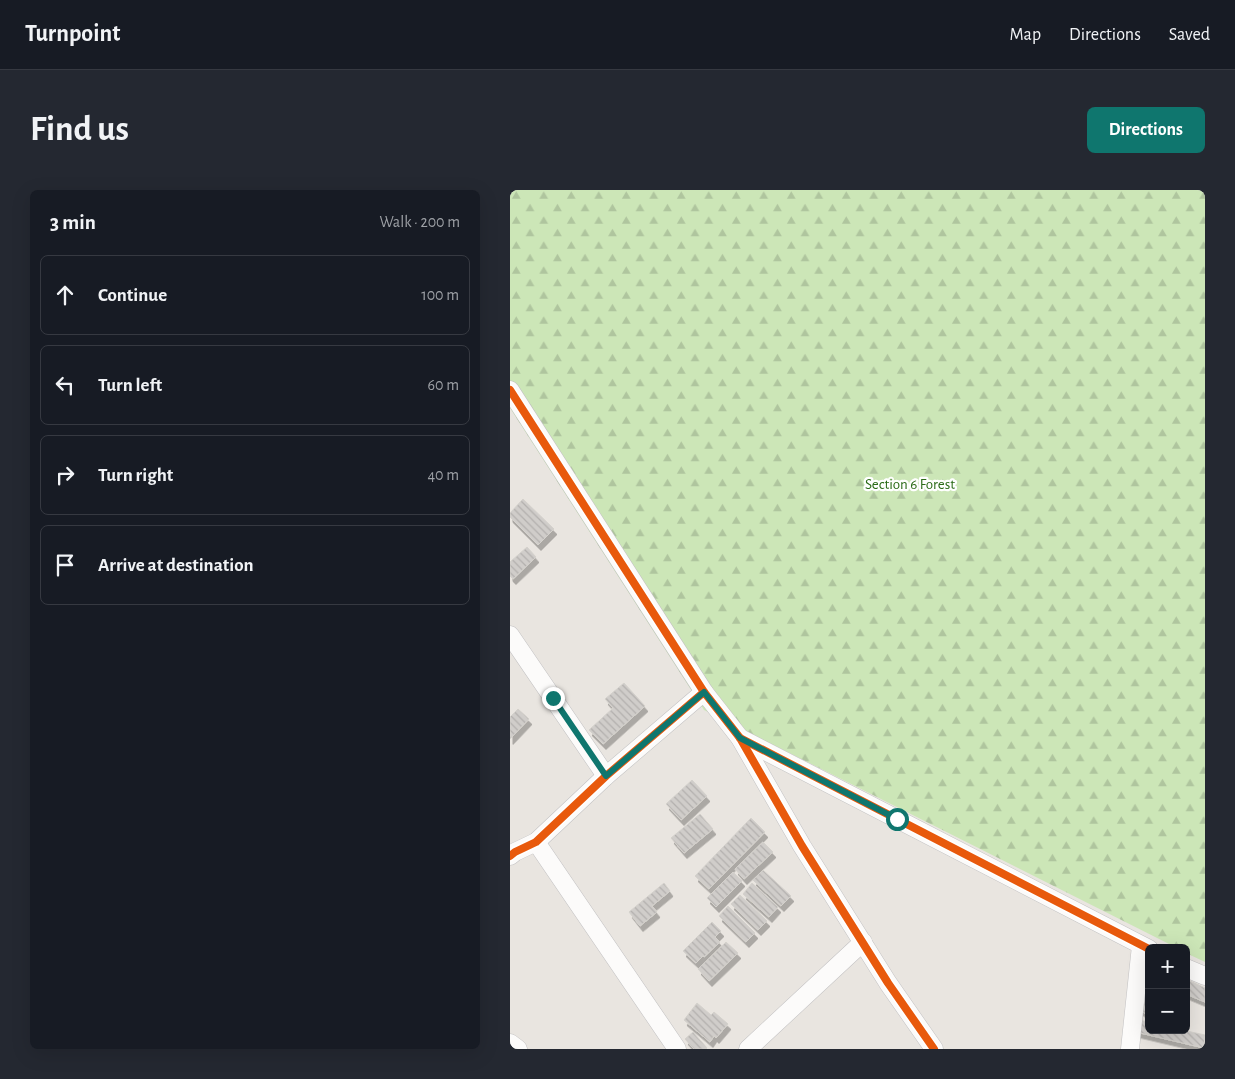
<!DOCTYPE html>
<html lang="en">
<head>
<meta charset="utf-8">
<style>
	:root { --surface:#171b24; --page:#242831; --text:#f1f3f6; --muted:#9ea1a6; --line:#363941; --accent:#0f766e }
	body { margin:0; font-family:"Alegreya Sans",sans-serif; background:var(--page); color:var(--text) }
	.controls { position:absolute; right:15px; bottom:15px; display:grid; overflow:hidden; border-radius:8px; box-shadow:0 5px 20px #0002 }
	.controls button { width:45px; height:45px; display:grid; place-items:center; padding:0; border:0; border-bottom:1px solid var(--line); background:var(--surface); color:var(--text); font:25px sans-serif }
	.stop { position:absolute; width:15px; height:15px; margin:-11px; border:4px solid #0f766e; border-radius:50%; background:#fff }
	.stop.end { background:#0f766e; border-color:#fff; box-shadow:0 1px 5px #0008 }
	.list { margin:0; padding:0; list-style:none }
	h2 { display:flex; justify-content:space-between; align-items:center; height:65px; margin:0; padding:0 20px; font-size:21px }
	h2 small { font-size:16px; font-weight:400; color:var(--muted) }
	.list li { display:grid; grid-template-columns:32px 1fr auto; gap:15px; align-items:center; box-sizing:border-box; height:80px; margin:0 10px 10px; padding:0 10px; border:1px solid var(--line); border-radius:8px }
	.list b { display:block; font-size:19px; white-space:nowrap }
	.list em { font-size:16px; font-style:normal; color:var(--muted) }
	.icon { flex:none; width:28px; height:28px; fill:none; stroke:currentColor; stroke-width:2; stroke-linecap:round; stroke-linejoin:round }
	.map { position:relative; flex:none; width:695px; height:859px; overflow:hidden; border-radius:8px }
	header { display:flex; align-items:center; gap:30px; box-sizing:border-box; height:70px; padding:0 25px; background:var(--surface); border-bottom:1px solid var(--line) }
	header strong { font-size:24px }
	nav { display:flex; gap:28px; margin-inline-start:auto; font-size:18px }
	.intro { display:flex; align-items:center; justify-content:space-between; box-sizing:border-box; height:120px; padding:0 30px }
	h1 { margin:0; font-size:35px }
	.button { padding:12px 22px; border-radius:8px; background:var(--accent); color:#fff; font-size:18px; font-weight:700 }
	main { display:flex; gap:30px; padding:0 30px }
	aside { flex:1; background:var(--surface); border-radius:8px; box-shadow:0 5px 20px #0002 }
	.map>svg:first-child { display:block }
</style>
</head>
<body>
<header>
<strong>Turnpoint</strong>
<nav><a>Map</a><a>Directions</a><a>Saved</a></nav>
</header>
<div class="intro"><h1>Find us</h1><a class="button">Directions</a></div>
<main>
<aside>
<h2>3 min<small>Walk · 200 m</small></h2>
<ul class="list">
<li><svg class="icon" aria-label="ahead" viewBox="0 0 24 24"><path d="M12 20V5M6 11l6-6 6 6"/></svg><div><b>Continue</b></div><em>100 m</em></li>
<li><svg class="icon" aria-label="left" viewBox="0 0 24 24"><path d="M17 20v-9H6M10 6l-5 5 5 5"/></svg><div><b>Turn left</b></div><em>60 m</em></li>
<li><svg class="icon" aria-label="right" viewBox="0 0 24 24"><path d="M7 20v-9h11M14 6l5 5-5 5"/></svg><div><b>Turn right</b></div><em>40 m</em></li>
<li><svg class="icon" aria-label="arrive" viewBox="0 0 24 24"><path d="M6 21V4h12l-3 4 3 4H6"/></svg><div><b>Arrive at destination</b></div></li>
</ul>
</aside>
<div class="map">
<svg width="695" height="859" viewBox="0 0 695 859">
	<defs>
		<pattern id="forest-firs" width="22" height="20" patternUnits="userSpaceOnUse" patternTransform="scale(1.25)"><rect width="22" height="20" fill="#cce6b7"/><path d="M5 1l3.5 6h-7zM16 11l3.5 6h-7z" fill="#afc59e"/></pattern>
		<pattern id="building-back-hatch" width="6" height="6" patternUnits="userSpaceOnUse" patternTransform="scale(1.25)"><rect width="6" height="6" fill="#d0cdca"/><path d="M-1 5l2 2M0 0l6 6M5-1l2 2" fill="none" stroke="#b3b0ae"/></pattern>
		<filter id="shadow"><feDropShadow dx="3" dy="5.5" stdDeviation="0" flood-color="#0004"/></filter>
	</defs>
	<rect width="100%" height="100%" fill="#e9e5e0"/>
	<polygon fill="url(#forest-firs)" points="0,0 695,0 695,772 676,763 676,758 667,758 194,520 0,218"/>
	<g fill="url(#building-back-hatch)" stroke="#d4d1cc" filter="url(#shadow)">
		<polygon points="13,309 44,339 28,355 0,327 0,323"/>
		<polygon points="17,357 26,367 3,389 0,386 0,372"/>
		<polygon points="114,493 135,516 93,554 79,540 103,518 95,509"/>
		<polygon points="8,519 19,529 0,549 0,527"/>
		<polygon points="182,590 197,606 171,630 156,614"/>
		<polygon points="190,624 203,639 174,663 161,648"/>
		<polygon points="241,628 255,642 199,699 185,686"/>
		<polygon points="253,652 263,662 234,689 225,679"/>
		<polygon points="253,680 281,706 271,716 243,690"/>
		<polygon points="223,682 232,691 206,717 197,708"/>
		<polygon points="154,693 160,701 142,716 147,722 130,736 119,722"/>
		<polygon points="242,693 268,717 259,727 233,704"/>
		<polygon points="230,705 257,731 248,740 221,714"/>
		<polygon points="218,716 245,743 236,752 209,726"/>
		<polygon points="202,732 211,741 205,747 210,752 194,767 193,766 186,773 173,761"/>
		<polygon points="216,752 228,763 199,791 188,779"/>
		<polygon points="639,779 639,826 630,820 633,783"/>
		<polygon points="676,789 695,798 695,812 676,804"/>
		<polygon points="187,813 201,825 204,822 218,834 206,848 204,846 200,852 174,830"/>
		<polygon points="628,830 639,832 639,840 672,840 695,845 694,858 626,842"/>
		<polygon points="183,842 197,858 195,859 184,859 175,849"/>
	</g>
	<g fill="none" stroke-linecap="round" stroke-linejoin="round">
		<defs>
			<g id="minor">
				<polyline points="0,200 194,502"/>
				<polyline points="0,445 96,586"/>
				<polyline points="230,548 639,759"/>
				<polyline points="26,652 167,859"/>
				<polyline points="0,666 5,662 26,652 96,586 194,502 230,548 292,656 378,793 424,859"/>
				<polyline points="676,778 695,786"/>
				<polyline points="0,853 8,859"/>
				<polyline points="238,859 353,752"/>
				<polyline points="620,859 631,756"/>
			</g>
		</defs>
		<use href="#minor" stroke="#c2c1c2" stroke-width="19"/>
		<use href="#minor" stroke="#fcfbfa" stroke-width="18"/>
		<defs>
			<g id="cycleway">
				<polyline points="0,200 194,502"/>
				<polyline points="230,548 639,759"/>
				<polyline points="0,666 5,662 26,652 96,586 194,502 230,548 292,656 378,793 424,859"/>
			</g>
		</defs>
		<use href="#cycleway" stroke="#fff" stroke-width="11"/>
		<use href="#cycleway" stroke="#e8590c" stroke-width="8"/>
	</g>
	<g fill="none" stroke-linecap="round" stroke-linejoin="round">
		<polyline stroke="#0f766e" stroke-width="6" points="43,508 96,586 194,502 230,548 387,629"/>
	</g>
	<g text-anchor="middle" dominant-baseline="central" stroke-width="4.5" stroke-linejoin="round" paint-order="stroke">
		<g font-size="15" fill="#2b6b17" stroke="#fff">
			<text x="400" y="294">Section 6 Forest</text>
		</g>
	</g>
</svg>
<div class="controls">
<button>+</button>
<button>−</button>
</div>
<div class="stop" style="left:387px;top:629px"></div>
<div class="stop end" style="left:43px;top:508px"></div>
</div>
</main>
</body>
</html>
